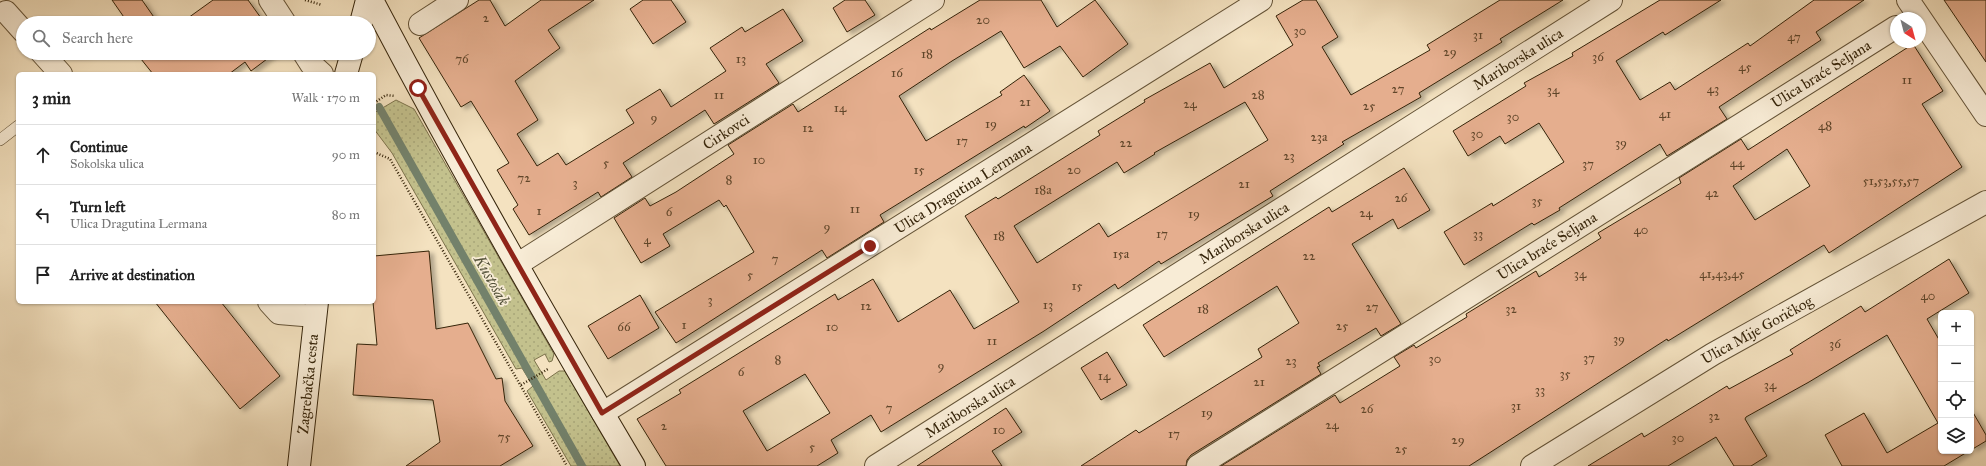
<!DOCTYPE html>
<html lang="en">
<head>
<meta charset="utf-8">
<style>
	:root { --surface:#fff; --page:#f2f2f2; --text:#222; --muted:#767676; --line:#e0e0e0 }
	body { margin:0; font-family:"IM FELL Great Primer",serif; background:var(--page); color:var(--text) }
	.controls { position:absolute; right:12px; bottom:12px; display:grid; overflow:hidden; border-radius:6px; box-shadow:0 1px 3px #0004 }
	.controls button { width:36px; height:36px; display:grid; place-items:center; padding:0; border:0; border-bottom:1px solid var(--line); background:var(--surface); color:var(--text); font:20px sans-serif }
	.compass { position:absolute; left:1890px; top:12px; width:36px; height:36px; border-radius:50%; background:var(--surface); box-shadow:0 1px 3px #0004; rotate:144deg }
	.stop { position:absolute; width:12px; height:12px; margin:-9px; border:3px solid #8f2418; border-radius:50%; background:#fff }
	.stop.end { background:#8f2418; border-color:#fff; box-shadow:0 1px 4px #0008 }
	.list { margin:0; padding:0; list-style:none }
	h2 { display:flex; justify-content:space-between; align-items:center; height:52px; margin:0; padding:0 16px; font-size:17px }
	h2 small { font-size:13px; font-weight:400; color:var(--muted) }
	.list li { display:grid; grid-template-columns:26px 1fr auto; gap:12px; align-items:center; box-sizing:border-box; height:60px; padding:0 16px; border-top:1px solid var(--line) }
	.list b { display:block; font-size:15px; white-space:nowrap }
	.list p { margin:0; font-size:13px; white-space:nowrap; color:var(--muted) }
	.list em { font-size:13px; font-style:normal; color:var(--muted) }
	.icon { flex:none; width:22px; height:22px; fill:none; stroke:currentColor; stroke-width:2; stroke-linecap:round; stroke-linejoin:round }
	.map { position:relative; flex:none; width:1986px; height:466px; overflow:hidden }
	.search { position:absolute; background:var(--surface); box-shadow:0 1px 3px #0004; left:16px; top:16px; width:360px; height:44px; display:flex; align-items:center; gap:10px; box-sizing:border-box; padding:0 14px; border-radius:22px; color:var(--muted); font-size:15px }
	.panel { position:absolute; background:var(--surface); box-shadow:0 1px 3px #0004; left:16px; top:72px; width:360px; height:232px; border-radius:6px }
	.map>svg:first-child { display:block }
</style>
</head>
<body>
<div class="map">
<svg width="1986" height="466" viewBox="0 0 1986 466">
	<defs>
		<pattern id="grass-dots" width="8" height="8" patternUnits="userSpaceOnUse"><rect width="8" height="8" fill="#c3c18d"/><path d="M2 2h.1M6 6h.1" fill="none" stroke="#a8a678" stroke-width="1.8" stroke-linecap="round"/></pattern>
		<filter id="shadow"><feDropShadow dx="4.5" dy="2.5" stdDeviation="2" flood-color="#0004"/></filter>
	</defs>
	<rect width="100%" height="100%" fill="#f4e2c0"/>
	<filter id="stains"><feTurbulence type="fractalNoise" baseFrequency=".005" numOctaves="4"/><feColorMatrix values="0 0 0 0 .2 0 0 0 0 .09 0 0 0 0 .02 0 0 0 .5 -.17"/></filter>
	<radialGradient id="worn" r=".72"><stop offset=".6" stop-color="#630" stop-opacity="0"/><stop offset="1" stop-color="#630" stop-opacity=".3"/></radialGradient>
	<polygon fill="url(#grass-dots)" stroke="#7c724b" points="396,100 414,109 554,354 552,361 549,362 545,354 534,360 546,380 559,371 565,371 620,466 571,466 527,391 533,386 522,368 516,369 392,153 374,129 374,113"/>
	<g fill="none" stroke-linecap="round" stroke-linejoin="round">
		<polyline stroke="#73816b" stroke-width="8" points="379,107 582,466"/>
	</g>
	<g fill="#e5ae8e" stroke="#342309" fill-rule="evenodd" filter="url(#shadow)">
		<polygon points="112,0 142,0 158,23 128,23"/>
		<polygon points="213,0 248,0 261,18 256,21 258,23 181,23"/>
		<polygon points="479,0 490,0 505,26 541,0 594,0 548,30 560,48 515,81 538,120 517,134 537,166 558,153 566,165 634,123 626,110 660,89 671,107 726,71 710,48 742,27 745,32 783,9 803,41 766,64 779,83 714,124 705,110 623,163 632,177 601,197 598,192 529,235 513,209 518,205 497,170 509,163 471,101 461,107 419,38"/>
		<polygon points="643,0 671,0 686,22 653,44 630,9"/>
		<polygon points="845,0 865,0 875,15 847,32 833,8"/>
		<polygon points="980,0 1041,0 1057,27 1095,0 1128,44 1083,77 1060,46 1024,68 1001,31 952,61 899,96 926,141 1002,95 1000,92 1024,75 1050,111 1025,128 1024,126 880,215 884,222 827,258 822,250 676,343 655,312 754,252 726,205 724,207 719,200 663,234 670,246 641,263 614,218 645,198 650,206 676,192 734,154 728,145 793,104 798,112 930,28 931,30"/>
		<path d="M1303,0h13l22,37 -16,10 29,48 79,-45 -3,-5 73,-45h63l-63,39 2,3 -83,51 2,4 -79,45 2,2 -74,47 3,5 -112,68 -2,-3 -41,28 -3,-5 -71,47 -163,101 -10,-17 -40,25 7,13 -21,13h-151l-29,-47 44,-26 -2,-3 156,-96 3,6 35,-21 25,43 52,-32 24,39 45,-27 -54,-86 31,-19 2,2 102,-64 -2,-4 47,-29 -1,-2 66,-37 14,25 69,-43 -17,-29zM1245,102l23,38 -160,97 -9,-14 -62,40 -23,-37 103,-64 7,11 31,-19 -1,-1zM805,374l25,39 -63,38 -24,-40z"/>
		<polygon points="1660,0 1721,0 1665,35 1663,32 1616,61 1640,100 1670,82 1675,90 1748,43 1750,46 1814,0 1864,0 1816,32 1821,40 1719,107 1727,119 1667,156 1660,144 1559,208 1560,210 1534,225 1532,223 1464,265 1444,232 1492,203 1493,206 1564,162 1539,123 1505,144 1500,136 1468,156 1453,131 1526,86 1524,83 1573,56 1572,53"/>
		<polygon points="1944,0 1986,0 1986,62"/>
		<path d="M1913,44l30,47 -21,13 40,63 -133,86 -5,-8 -156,96 -1,-2 -198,127h-248l114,-71 5,8 60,-37 -6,-9 20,-12 2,3 51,-31 -1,-3 70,-43 3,6 62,-39 -3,-5 83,-50 -2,-5 62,-39 7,11zM1787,149l23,37 -55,34 -22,-34z"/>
		<polygon points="148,53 275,53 251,71 245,62 229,74 153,74 141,59"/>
		<polygon points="1404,168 1430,210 1398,229 1393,219 1352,244 1401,324 1381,336 1376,328 1318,363 1320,366 1317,367 1321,374 1191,455 1187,460 1186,466 1081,466 1136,430 1139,433 1262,357 1258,349 1299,323 1277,286 1164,357 1143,325 1329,207 1332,212"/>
		<polygon points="429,251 436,329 468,323 496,379 502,378 505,401 533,446 500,466 406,466 440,442 433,400 353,395 357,344 377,345 373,302 374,256"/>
		<polygon points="1949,259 1969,293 1927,319 1941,343 1941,451 1969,451 1944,466 1842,466 1825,435 1864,413 1887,453 1938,423 1887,335 1809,382 1746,417 1745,419 1767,456 1751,466 1734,466 1716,437 1668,466 1588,466 1642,433 1644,437 1727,386 1729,389 1793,354 1790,350 1861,306 1865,312"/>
		<polygon points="640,295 659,328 608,359 588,326"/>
		<polygon points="155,302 221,302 280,376 240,409"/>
		<polygon points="1107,352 1127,385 1101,400 1081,368"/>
		<polygon points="1006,408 1022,432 992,451 1002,466 917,466"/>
		<polygon points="1971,409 1986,435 1986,441 1971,450"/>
	</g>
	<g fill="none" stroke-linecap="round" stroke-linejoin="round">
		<defs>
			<polyline id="lane" points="0,140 18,126"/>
			<g id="street">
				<polyline points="270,0 285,23"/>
				<polyline points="1908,0 1986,115"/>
				<polyline points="6,12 23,31"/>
				<polyline points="420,24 457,0"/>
				<polyline points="42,53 61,74"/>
				<polyline points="304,53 311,64 322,74"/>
				<polyline points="518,264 933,0"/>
				<polyline points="269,302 279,313 315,316"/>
				<polyline points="603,413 1261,0"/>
				<polyline points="876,466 1611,0"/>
				<polyline points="1198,466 1896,27"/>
				<polyline points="1532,466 1713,354 1986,202"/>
			</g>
			<g id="secondary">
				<path d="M372,0c83,158 171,313 262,466"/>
				<polyline points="361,23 367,0"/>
				<polyline points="346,74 352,53"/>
				<polyline points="299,466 317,302"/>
			</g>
		</defs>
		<use href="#lane" stroke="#645337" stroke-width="12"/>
		<use href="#street" stroke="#645337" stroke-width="24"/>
		<use href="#secondary" stroke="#342309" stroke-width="24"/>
		<g stroke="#342309" stroke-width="2.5" stroke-dasharray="1 2" stroke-linecap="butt">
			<polyline points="305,0 322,5"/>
			<polyline points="374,103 386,95 395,96"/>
			<polyline points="374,152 390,159 567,466"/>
			<polyline points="521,385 548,369"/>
		</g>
		<use href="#lane" stroke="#f8ecd6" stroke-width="11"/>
		<use href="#street" stroke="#f8ecd6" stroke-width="22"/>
		<use href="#secondary" stroke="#f8ecd6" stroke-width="22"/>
	</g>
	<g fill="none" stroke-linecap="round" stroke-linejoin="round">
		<polyline stroke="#8f2418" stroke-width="5" points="418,88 602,413 870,246"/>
	</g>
	<g text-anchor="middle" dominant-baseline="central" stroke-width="3.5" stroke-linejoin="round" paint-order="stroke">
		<g font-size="13" fill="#60462a">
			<text x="486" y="18">2</text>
			<text x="983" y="20">20</text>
			<text x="1300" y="31">30</text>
			<text x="1478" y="35">31</text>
			<text x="1794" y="37">47</text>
			<text x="1450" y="52">29</text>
			<text x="927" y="54">18</text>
			<text x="1598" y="57">36</text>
			<text x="462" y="59">76</text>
			<text x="741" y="59">13</text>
			<text x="1745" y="67">45</text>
			<text x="897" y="73">16</text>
			<text x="1907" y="80">11</text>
			<text x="1398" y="89">27</text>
			<text x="1713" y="89">43</text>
			<text x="1553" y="90">34</text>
			<text x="719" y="95">11</text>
			<text x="1258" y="95">28</text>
			<text x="1025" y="102">21</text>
			<text x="1190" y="104">24</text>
			<text x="1369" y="106">25</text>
			<text x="840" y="108">14</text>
			<text x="1665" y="114">41</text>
			<text x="1513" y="117">30</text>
			<text x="654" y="118">9</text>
			<text x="991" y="124">19</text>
			<text x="1825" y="126">48</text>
			<text x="808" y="128">12</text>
			<text x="1477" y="134">30</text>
			<text x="1319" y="137">23a</text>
			<text x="962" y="141">17</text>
			<text x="1126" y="143">22</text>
			<text x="1621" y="143">39</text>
			<text x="1289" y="156">23</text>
			<text x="759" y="160">10</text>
			<text x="606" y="163">5</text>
			<text x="1737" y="163">44</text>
			<text x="1588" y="164">37</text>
			<text x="919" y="170">15</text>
			<text x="1074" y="170">20</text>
			<text x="524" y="178">72</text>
			<text x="729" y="180">8</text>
			<text x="1891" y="181">51,53,55,57</text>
			<text x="575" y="183">3</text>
			<text x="1244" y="184">21</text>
			<text x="1043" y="190">18a</text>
			<text x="1712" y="193">42</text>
			<text x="1401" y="198">26</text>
			<text x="1537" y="201">35</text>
			<text x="855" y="209">11</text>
			<text x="539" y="211">1</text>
			<text x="669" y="212">6</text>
			<text x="1366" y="213">24</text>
			<text x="1194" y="214">19</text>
			<text x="827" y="227">9</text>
			<text x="1641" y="230">40</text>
			<text x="1162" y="234">17</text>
			<text x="1478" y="234">33</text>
			<text x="999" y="236">18</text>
			<text x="647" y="240">4</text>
			<text x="1121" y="254">15a</text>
			<text x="1309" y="256">22</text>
			<text x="775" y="259">7</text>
			<text x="1580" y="274">34</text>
			<text x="1722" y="274">41,43,45</text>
			<text x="750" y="275">5</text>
			<text x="1077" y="286">15</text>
			<text x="1928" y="296">40</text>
			<text x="710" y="300">3</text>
			<text x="1048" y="305">13</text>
			<text x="866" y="306">12</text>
			<text x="1372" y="307">27</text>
			<text x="1203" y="309">18</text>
			<text x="1511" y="309">32</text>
			<text x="684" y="325">1</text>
			<text x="1342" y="326">25</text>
			<text x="624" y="327">66</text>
			<text x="832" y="327">10</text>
			<text x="1619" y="339">39</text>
			<text x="992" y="341">11</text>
			<text x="1835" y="344">36</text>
			<text x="1589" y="358">37</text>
			<text x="1435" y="359">30</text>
			<text x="778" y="360">8</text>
			<text x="1291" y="361">23</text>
			<text x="941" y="366">9</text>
			<text x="741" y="372">6</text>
			<text x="1565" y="374">35</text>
			<text x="1104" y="376">14</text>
			<text x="1259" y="382">21</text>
			<text x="1770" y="385">34</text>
			<text x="1540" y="390">33</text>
			<text x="1516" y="406">31</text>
			<text x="889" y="408">7</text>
			<text x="1367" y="409">26</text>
			<text x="1207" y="413">19</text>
			<text x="1714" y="416">32</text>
			<text x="1332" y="425">24</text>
			<text x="664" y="426">2</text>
			<text x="999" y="430">10</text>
			<text x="1174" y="434">17</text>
			<text x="504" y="437">75</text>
			<text x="1678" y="438">30</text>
			<text x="1458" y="440">29</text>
			<text x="812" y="447">5</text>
			<text x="1401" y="449">25</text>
		</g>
		<g font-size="15" fill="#342309" stroke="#f8ecd6">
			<text transform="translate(1518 59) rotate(-32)">Mariborska ulica</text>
			<text transform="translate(1821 74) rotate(-32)">Ulica braće Seljana</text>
			<text transform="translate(726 132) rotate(-33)">Cirkovci</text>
			<text transform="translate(963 188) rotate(-32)">Ulica Dragutina Lermana</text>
			<text transform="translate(1244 233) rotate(-32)">Mariborska ulica</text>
			<text transform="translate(1547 246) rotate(-32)">Ulica braće Seljana</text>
			<text transform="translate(1757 330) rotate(-29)">Ulica Mije Goričkog</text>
			<text transform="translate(308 384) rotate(-84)">Zagrebačka cesta</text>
			<text transform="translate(970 407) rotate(-32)">Mariborska ulica</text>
		</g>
		<g font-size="16" font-style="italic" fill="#54523a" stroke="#f8ecd6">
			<text transform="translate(492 280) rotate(60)">Kustošak</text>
		</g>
	</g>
	<rect width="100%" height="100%" filter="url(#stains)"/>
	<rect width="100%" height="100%" fill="url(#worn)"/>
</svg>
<div class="controls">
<button>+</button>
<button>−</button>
<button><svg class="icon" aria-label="locate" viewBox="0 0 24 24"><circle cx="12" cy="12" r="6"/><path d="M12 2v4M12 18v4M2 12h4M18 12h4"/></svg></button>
<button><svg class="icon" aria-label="layers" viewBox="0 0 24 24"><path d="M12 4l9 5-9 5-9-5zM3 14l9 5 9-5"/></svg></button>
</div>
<svg class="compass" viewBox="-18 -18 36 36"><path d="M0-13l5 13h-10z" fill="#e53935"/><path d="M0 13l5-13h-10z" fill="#767676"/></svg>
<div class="stop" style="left:418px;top:88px"></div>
<div class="stop end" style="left:870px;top:246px"></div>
<div class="search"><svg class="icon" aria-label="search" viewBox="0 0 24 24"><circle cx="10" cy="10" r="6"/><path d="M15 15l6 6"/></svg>Search here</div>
<section class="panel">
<h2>3 min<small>Walk · 170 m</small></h2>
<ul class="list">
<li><svg class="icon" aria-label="ahead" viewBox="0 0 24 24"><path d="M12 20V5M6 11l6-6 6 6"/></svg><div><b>Continue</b><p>Sokolska ulica</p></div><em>90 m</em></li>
<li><svg class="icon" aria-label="left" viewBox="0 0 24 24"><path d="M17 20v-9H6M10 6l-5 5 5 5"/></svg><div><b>Turn left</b><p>Ulica Dragutina Lermana</p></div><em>80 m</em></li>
<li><svg class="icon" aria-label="arrive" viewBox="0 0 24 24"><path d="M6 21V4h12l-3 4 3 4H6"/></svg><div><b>Arrive at destination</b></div></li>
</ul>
</section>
</div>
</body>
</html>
